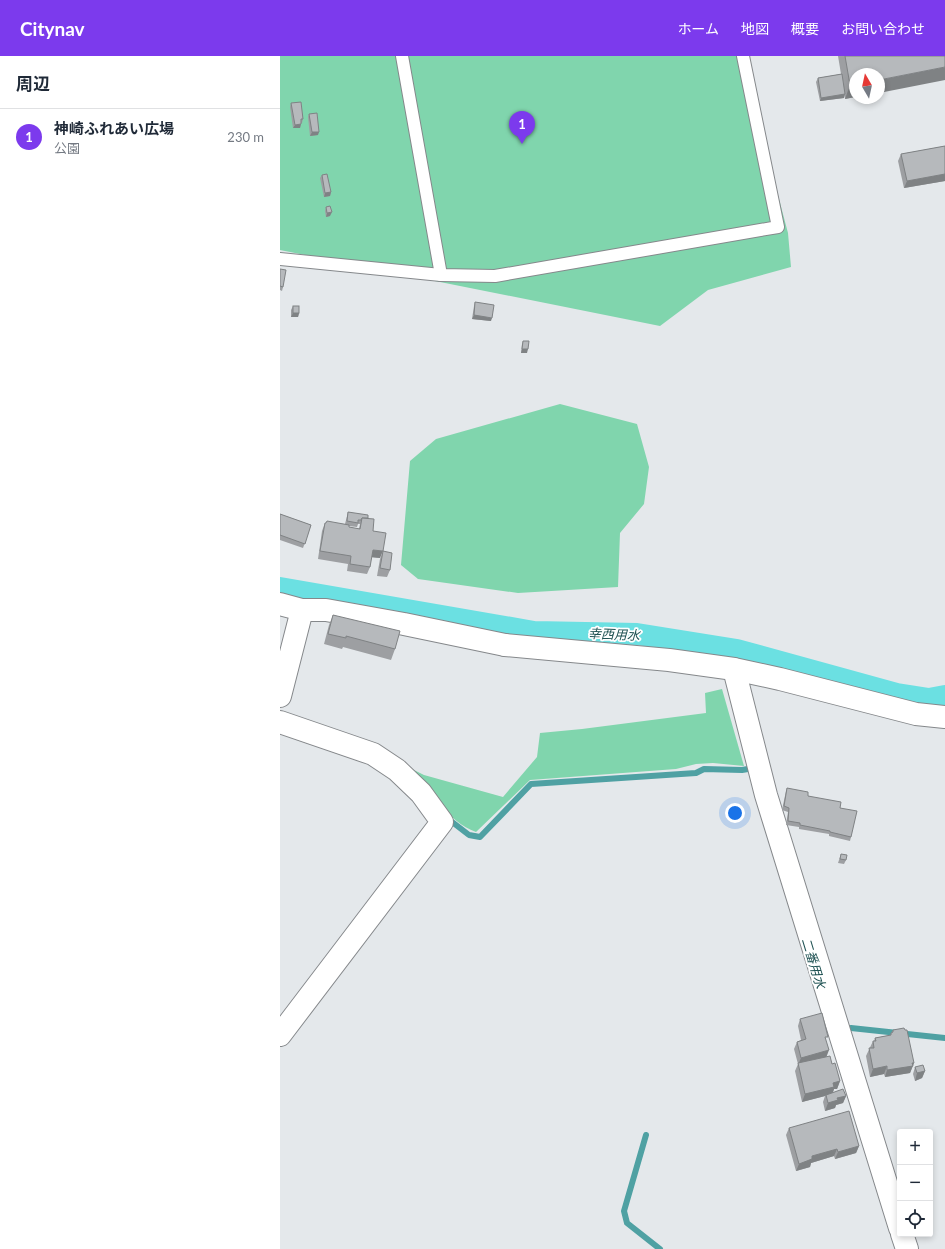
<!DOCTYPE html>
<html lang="ja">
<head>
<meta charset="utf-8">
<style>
	:root { --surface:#fff; --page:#f6f6f7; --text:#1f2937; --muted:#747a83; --line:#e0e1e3; --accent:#7c3aed }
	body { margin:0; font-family:Lato,"Noto Sans JP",sans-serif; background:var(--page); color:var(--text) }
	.controls { position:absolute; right:12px; bottom:12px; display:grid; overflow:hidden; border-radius:4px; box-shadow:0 2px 6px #0003 }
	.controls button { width:36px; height:36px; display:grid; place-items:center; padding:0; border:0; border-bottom:1px solid var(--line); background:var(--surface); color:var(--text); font:20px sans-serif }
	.compass { position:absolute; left:569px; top:12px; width:36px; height:36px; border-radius:50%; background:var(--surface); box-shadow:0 2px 6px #0003; rotate:351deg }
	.you { position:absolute; left:455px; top:757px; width:14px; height:14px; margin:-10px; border:3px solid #fff; border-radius:50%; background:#1a73e8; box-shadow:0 0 0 6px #1a73e833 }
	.badge { display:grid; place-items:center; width:26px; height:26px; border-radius:50%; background:var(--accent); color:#fff; font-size:13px; font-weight:700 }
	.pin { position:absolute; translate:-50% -33px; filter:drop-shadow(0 1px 2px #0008) }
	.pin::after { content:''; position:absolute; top:21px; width:14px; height:12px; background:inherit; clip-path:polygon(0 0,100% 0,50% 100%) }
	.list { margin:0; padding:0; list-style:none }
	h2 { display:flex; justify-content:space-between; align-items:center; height:52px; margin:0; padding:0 16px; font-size:17px }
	h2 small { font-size:13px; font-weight:400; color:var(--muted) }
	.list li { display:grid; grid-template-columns:26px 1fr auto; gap:12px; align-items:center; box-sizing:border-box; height:56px; padding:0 16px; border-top:1px solid var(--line) }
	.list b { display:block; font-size:15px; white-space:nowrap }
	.list p { margin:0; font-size:13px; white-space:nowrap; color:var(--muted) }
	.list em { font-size:13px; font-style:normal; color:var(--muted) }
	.icon { flex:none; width:22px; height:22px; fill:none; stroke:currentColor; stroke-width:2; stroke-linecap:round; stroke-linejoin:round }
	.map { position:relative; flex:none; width:665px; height:1193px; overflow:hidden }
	header { display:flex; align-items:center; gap:24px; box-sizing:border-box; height:56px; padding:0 20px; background:var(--accent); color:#fff }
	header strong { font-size:19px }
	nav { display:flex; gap:22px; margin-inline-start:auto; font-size:14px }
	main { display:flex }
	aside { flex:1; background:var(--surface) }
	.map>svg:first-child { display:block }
</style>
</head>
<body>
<header>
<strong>Citynav</strong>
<nav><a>ホーム</a><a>地図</a><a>概要</a><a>お問い合わせ</a></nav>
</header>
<main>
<aside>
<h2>周辺<small></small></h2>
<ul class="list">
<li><span class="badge">1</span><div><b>神崎ふれあい広場</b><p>公園</p></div><em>230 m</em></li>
</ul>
</aside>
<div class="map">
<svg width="665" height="1193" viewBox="0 0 665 1193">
	<rect width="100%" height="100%" fill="#e4e8eb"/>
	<g fill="#80d5ad">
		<polygon points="0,0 461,0 508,177 511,211 428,234 380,270 0,194"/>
		<polygon points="280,348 357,368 369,411 364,448 340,477 338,531 238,537 138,523 121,509 130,405 156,383"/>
		<path d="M442,633l22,77 -31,-3 -17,1 -20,5 -146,11 -54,52c-28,-10 -48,-43 -66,-64l14,7 79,22 34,-40 3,-24 42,-4 124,-16 -1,-20z"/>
	</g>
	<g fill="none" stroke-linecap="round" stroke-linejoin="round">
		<g stroke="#4fa1a3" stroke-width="6">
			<polyline points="167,762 189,779 200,781 251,728 416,717 424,713 462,714 474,712"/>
			<polyline points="571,972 665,982"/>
			<polyline points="366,1079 344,1155 347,1167 380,1193"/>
		</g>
		<polyline stroke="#6be0e2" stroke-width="22" points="0,532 254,576 357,578 457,594 617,638 649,643 665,640"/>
		<defs>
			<g id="lane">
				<polyline points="122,0 161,219"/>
				<polyline points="0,203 161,219 215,220 498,171 463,0"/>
			</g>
			<g id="street">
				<polyline points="0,548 22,554 46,554 124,568 225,589"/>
				<polyline points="454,613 486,739 620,1172"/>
				<polyline points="0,640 22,554"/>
				<polyline points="0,666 93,698 117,714 141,737 162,766 0,979"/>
				<polyline points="622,1178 627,1193"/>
			</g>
			<polyline id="secondary" points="225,589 389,604 454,613 500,623 636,658 665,661"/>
		</defs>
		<use href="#lane" stroke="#85888b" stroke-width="14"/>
		<use href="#street" stroke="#85888b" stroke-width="24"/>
		<use href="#secondary" stroke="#85888b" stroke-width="24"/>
		<use href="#lane" stroke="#fff" stroke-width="12"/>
		<use href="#street" stroke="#fff" stroke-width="22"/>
		<use href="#secondary" stroke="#fff" stroke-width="22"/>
	</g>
	<g fill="#9d9fa2" fill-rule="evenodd">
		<polygon points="558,0 665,0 575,18 575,41 565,43 565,38 564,42 540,45 536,26 538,22 561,18"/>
		<polygon points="11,47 23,63 22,67 21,67 20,72 13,72 10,51"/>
		<polygon points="29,58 38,79 30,80 28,61"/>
		<polygon points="665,90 665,125 624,132 618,105 621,98"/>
		<polygon points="42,119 51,136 50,140 44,141 40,122"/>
		<polygon points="46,151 50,160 46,161 45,155"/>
		<polygon points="0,213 3,231 2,235 0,234"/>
		<polygon points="195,246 211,265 192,263 194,250"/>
		<polygon points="13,250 19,257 18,261 11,261 11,254"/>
		<polygon points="243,285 247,297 241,297 242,288"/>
		<path d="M68,456l20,6 5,13 7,27 -9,-1 -1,10 -3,7 -20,-3 1,-7 -30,-5 4,-28 3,-8 20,1zM78,468h2l-1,5 -10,-2v-1l8,1z"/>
		<polygon points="0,458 31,469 23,492 0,484"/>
		<polygon points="103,495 110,514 107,521 97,520 100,503"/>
		<polygon points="53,559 115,593 111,604 63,591 62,593 44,588 49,569"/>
		<polygon points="507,732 560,752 571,781 570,785 549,780 549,778 519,773 519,771 506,769 508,756 502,754 506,735"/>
		<polygon points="561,798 566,804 564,808 558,807"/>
		<polygon points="520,963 546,985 546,1001 552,1008 560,1025 557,1033 554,1033 553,1036 566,1040 563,1047 556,1049 555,1052 545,1055 543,1046 545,1040 522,1046 515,1015 518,1008 514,993 517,986 521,984 518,970"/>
		<polygon points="613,974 634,1007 630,1017 605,1021 604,1018 590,1021 586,1000 593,985 594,985 595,982 610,979"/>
		<polygon points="635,1011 645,1015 642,1022 635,1025 633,1018"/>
		<polygon points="509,1072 579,1090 576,1097 555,1103 554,1100 531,1107 530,1111 516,1115 506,1079"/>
	</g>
	<g fill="#7f8284">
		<polygon points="665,11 665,24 599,37 599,24"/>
		<polygon points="575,28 575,41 565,43 570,29"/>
		<polygon points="565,38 564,42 540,45 541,42"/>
		<polygon points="21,68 20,72 13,72 15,69"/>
		<polygon points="32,76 39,76 38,79 30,80"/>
		<polygon points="665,118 665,125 624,132 627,125"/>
		<polygon points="51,136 50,140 44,141 45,137"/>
		<polygon points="52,156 50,160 46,161 47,157"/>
		<polygon points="13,257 19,257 18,261 11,261"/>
		<polygon points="194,259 212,262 211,265 192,263"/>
		<polygon points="242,293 248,293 247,297 241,297"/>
		<polygon points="93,494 103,495 100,502 90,501"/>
		<polygon points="549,994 546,1002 518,1009 521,1002"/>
		<polygon points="634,1007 630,1017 605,1021 607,1014"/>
		<polygon points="607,1010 604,1018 590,1021 593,1013"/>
		<polygon points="645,1015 642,1022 635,1025 637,1017"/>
		<polygon points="560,1025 557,1033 554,1033 552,1039 546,1039 545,1040 522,1046 525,1038 553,1027"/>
		<polygon points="566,1040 563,1047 556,1049 555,1052 545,1055 548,1047 557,1042"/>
		<polygon points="579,1090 576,1097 555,1103 558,1096"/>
		<polygon points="557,1093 554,1100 531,1107 530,1111 516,1115 519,1108 532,1100"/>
	</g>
	<g fill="#b6b9bc" stroke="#7f8284">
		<polygon points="565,0 665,0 665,11 599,24 599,18 575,18 575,28 570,29"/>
		<polygon points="562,18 565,38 541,42 538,22"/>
		<polygon points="21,46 23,63 21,63 21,68 15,69 11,47"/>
		<polygon points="37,57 39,76 32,76 29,58"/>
		<polygon points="665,90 665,118 627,125 621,98"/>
		<polygon points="47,118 51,136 45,137 42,119"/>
		<polygon points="50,150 52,156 47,157 46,151"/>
		<polygon points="0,213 6,214 3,231 0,230"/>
		<polygon points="195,246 214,249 212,262 194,259"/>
		<rect x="13" y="250" width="6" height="7"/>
		<polygon points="243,285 249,285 248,293 242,293"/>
		<polygon points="68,456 88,459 88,462 82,462 81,464 78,464 78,467 67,465"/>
		<polygon points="0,458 31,469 25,488 0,479"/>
		<polygon points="82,462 94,463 93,475 106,477 103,495 93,494 90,511 70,508 71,500 40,495 45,467 46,467 47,465 69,469 69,471 80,473"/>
		<polygon points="103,495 112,497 110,514 100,512"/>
		<polygon points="53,559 120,575 115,593 66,580 66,582 48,578"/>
		<polygon points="507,732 528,736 528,740 561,746 560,752 577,755 571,781 550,776 550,775 520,769 520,767 508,765 509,752 504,750"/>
		<polygon points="561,798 567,799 566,804 560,803"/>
		<polygon points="542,957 548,981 545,981 549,994 521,1002 517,986 526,983 520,963"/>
		<polygon points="624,972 625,974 627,974 634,1007 632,1007 633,1010 607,1014 607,1010 593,1013 589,992 594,992 593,985 596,985 595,982 611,979 611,977 613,976 613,974"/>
		<polygon points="550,1000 552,1008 555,1007 560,1025 553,1027 554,1031 525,1038 518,1007"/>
		<polygon points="643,1009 645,1015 637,1017 635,1011"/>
		<polygon points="563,1033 566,1040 557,1042 558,1044 548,1047 546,1039"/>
		<polygon points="569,1055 579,1090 558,1096 557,1093 532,1100 532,1103 519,1108 509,1072"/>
	</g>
	<g text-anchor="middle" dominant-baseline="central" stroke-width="3.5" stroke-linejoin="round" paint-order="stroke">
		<g font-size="13" font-style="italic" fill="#1f5253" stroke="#fff">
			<text transform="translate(334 578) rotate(2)">幸西用水</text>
			<text transform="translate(534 907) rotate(73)">二番用水</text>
		</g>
	</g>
</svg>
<div class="controls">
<button>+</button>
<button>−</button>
<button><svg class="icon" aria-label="locate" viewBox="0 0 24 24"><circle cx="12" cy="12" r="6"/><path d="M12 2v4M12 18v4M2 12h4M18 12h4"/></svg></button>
</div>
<svg class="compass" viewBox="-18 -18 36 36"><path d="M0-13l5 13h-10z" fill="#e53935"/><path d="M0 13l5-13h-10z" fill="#747a83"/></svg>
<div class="you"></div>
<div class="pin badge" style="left:242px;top:88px">1</div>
</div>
</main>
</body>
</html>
